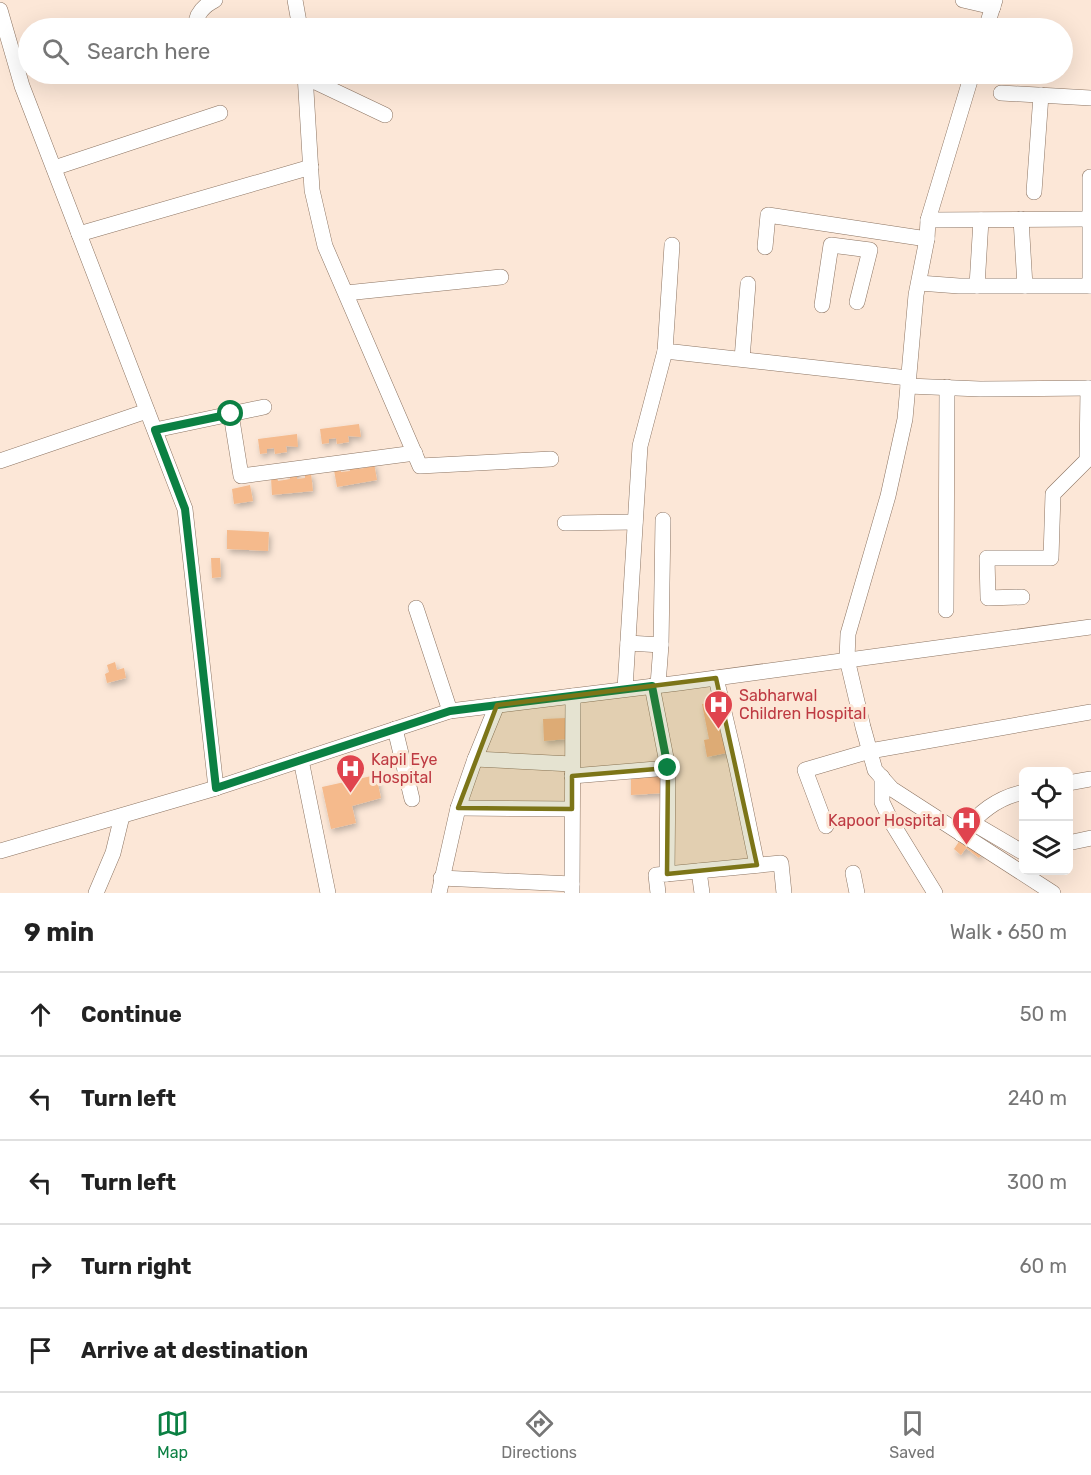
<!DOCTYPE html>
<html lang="en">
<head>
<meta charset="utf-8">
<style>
	:root { --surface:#fff; --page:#f6f6f6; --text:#222; --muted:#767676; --line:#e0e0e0; --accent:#0b8043 }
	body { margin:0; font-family:Rubik,sans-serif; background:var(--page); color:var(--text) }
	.controls { position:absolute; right:18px; bottom:18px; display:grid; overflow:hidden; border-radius:9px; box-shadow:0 6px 24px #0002 }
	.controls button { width:54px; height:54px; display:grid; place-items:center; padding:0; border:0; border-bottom:2px solid var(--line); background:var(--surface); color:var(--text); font:30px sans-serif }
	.stop { position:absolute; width:18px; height:18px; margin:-14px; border:4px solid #0b8043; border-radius:50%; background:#fff }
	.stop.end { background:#0b8043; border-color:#fff; box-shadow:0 2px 6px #0008 }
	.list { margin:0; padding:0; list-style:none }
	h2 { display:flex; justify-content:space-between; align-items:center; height:78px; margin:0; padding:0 24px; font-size:26px }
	h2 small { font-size:20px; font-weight:400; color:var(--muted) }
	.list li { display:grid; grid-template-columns:39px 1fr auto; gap:18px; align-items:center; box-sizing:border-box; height:84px; padding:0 24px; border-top:2px solid var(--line) }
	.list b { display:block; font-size:22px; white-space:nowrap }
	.list em { font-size:20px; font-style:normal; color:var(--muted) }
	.icon { flex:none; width:33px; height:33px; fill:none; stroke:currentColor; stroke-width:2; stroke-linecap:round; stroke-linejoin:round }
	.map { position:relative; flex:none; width:1091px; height:893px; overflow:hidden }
	.search { position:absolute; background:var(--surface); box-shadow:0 6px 24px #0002; left:18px; right:18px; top:18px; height:66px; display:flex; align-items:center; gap:15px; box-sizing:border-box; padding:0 21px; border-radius:33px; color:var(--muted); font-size:22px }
	.sheet { height:498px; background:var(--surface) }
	nav { display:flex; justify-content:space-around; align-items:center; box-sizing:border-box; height:84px; border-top:2px solid var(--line); background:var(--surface); font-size:16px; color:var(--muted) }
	nav a { display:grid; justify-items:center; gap:3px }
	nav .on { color:var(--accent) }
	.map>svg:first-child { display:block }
</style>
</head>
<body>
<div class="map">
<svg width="1091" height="893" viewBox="0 0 1091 893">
	<defs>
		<filter id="shadow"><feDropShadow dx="2" dy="3.5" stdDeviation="3" flood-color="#0004"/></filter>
	</defs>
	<rect width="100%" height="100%" fill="#fce7d7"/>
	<g fill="#f5ba8c" filter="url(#shadow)">
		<polygon points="359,424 361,437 348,436 349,442 337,444 336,438 329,439 329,443 322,444 320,429"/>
		<polygon points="297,434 298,447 286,446 287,452 275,454 274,448 267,449 267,453 260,454 258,439"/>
		<polygon points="358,462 359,469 369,467 368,464 374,463 377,480 337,487 334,470 341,469 341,472 350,471 349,464"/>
		<polygon points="297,469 297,479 305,478 305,474 311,473 313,491 272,495 271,478 277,477 278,481 290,479 289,470"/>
		<polygon points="250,485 253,501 234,504 232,489"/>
		<polygon points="227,530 269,532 268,551 227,549"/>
		<polygon points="211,558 220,558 221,577 212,578"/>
		<polygon points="115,662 117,670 124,668 126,678 107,683 105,674 109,672 107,665"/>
		<polygon points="720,701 731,752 707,757 704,740 709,739 702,704"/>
		<polygon points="566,718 567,739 544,741 543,719"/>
		<polygon points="664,772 665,793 631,795 631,773"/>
		<polygon points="376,775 381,798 352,806 356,823 331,829 322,787"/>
		<polygon points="962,837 983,853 979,858 966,848 961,855 954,849"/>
	</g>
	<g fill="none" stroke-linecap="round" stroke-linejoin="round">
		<defs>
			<g id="minor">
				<polyline points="295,0 300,28"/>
				<polyline points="963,0 993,7"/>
				<polyline points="0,10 22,86 185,509 216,788"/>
				<path d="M196,28c-1,-13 7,-22 19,-28"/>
				<polyline points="986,28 995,0"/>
				<polyline points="305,74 312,190 325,246 420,466 551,459"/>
				<polyline points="972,74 928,220 927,239 916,295 905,419 888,496 848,634 847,659 863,727 875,770 892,789 1053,893"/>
				<polyline points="305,77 385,115"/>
				<polyline points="1001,93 1091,98"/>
				<polyline points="54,168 220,113"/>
				<polyline points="1034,192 1041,95"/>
				<polyline points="1021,219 1025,286"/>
				<polyline points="928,220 1090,219"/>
				<polyline points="79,234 311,167"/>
				<polyline points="672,245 665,351 908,378"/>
				<polyline points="765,247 768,215 927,239"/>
				<polyline points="919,283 959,286 1091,286"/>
				<polyline points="977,286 981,220"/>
				<polyline points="1090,286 1090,177"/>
				<polyline points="346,293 501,277"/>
				<polyline points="822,305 831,245 870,250 857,302"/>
				<polyline points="742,359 748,284"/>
				<polyline points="908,386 980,389 1091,388"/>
				<polyline points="231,414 241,476 415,453"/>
				<polyline points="155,430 264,407"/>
				<polyline points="0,461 147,411"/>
				<polyline points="565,523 635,522"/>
				<polyline points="1022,597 988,598 987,558 1051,558 1053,494 1087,460 1088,388"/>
				<polyline points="416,608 450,711"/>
				<polyline points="946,610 947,387"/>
				<polyline points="628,643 661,645"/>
				<polyline points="716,678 736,763 757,865"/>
				<polyline points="658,685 661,645 663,520"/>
				<polyline points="652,686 668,768 667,874"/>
				<polyline points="625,689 640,446 665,351"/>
				<polyline points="395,729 412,799"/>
				<polyline points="475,759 572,764"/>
				<polyline points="301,760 328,893"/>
				<polyline points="572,776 668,768"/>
				<polyline points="882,777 882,802 892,823 935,893"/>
				<polyline points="1068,783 1091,779"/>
				<polyline points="458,808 572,809"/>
				<polyline points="971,822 1024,853"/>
				<polyline points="826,826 805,770 870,751 1091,712"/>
				<path d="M961,834c18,-21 35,-36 63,-42"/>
				<polyline points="1068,843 1091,838"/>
				<polyline points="0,851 216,788 450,711 679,683 1091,627"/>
				<polyline points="699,871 702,893"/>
				<polyline points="853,873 857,893"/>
				<polyline points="441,878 572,884"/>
				<polyline points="96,893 113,853 122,816"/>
				<polyline points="439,893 458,808 475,759 497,705"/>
				<polyline points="572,893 573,696"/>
				<polyline points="658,893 656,875 781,863 784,893"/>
			</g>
		</defs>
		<use href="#minor" stroke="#8c7462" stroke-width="16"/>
		<use href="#minor" stroke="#fff" stroke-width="15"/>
	</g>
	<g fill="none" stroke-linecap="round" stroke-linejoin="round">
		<polyline stroke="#0b8043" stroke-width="8" points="231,414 155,430 185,509 216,788 450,711 652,686 668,768"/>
	</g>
	<path fill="#7c7518" fill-opacity="0.2" stroke="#7c7518" stroke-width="4.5" stroke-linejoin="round" d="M716,678l41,187 -90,9 1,-106 -96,8v33l-114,-1 39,-103z"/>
	<defs>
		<symbol id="hospital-pin" viewBox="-11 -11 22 30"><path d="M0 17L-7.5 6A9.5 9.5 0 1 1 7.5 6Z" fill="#e0444e" stroke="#fce7d7"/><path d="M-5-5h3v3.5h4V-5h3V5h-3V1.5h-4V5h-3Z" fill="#fff"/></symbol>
	</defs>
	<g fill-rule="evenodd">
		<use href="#hospital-pin" x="702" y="688" width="33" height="45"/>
		<use href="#hospital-pin" x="334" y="752" width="33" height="45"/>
		<use href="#hospital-pin" x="950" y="804" width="33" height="45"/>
	</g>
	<g text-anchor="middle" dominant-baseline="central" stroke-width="6" stroke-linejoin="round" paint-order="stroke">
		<g font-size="16" fill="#be3a42" stroke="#fce7d7" text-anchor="start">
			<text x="739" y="695">Sabharwal<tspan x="739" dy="18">Children Hospital</tspan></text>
			<text x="371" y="759">Kapil Eye<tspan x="371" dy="18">Hospital</tspan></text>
			<text x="945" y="820" text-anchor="end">Kapoor Hospital</text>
		</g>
	</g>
</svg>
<div class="controls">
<button><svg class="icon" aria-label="locate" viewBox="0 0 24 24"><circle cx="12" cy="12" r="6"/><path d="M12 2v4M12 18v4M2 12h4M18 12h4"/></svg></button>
<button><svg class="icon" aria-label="layers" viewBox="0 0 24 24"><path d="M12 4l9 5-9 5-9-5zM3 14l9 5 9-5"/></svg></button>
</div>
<div class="stop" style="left:231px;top:414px"></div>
<div class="stop end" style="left:668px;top:768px"></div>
<div class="search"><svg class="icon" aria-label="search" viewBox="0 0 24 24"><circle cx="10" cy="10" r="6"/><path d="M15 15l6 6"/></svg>Search here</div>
</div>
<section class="sheet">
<h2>9 min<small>Walk · 650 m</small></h2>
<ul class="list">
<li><svg class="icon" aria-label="ahead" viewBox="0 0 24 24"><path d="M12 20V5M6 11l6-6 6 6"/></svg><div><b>Continue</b></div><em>50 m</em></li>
<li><svg class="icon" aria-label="left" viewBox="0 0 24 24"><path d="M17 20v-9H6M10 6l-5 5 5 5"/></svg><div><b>Turn left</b></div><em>240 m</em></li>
<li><svg class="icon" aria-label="left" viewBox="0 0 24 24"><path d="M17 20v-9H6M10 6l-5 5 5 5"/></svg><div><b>Turn left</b></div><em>300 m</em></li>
<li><svg class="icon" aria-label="right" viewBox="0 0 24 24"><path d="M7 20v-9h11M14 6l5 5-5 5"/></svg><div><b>Turn right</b></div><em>60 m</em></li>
<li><svg class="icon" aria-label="arrive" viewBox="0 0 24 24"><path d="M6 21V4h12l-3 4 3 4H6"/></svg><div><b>Arrive at destination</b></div></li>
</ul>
</section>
<nav>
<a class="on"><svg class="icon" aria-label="map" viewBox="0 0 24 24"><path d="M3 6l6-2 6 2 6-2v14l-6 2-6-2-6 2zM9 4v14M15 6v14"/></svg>Map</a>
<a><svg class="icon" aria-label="directions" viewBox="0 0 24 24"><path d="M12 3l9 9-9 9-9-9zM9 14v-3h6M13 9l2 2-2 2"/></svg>Directions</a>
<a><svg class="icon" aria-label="saved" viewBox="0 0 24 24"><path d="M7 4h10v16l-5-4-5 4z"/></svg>Saved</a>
</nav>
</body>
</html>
